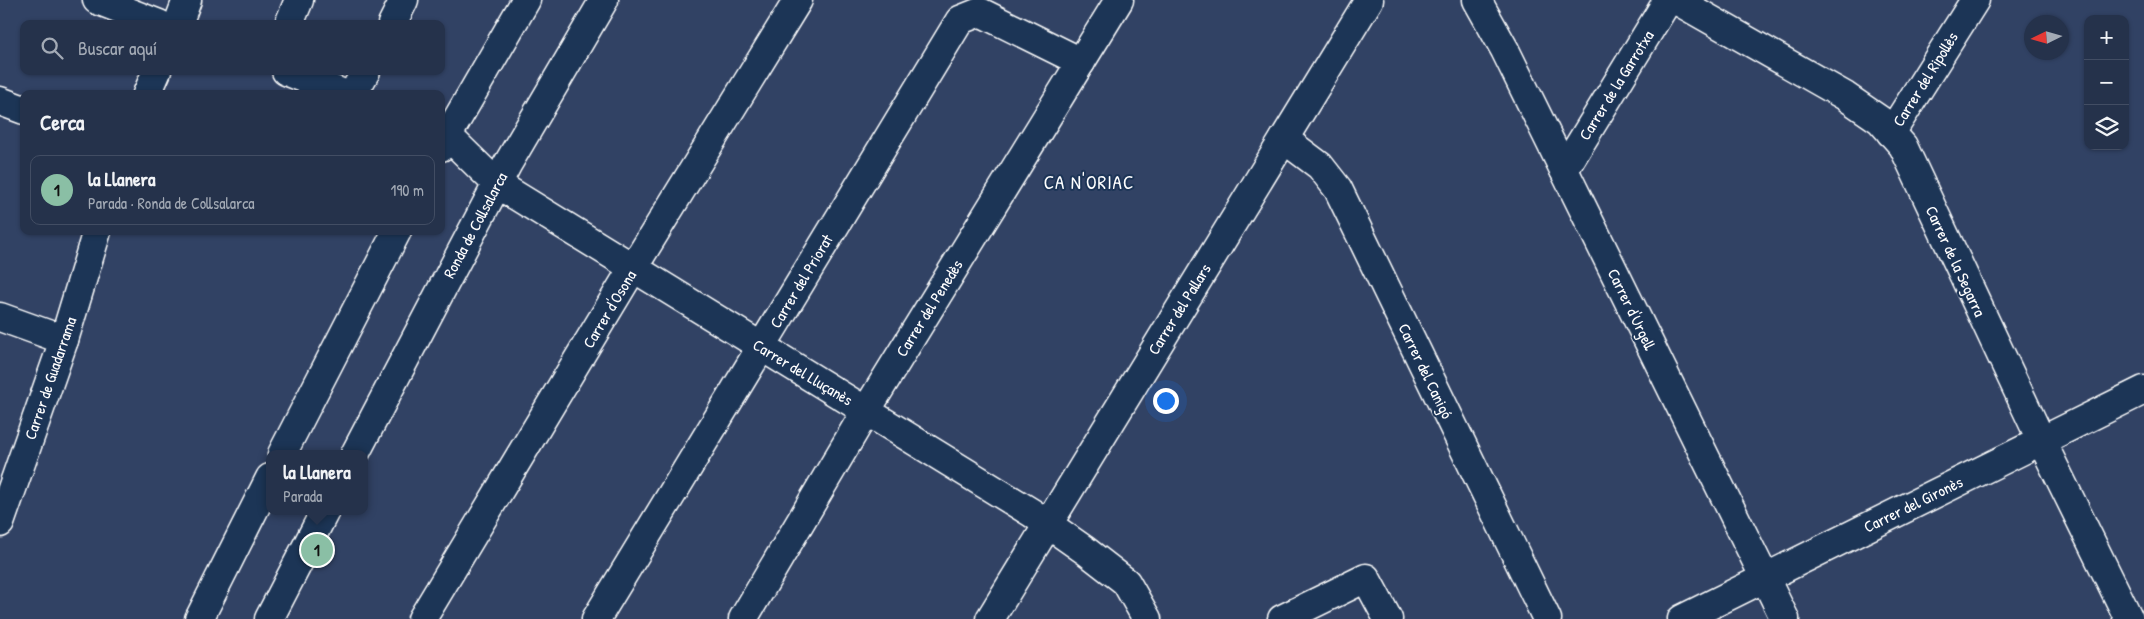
<!DOCTYPE html>
<html lang="es">
<head>
<meta charset="utf-8">
<style>
	:root { --surface:#25324b; --page:#313e55; --text:#f1f3f6; --muted:#a3aab5; --line:#424d63; --accent:#8abfa5 }
	body { margin:0; font-family:"Patrick Hand",sans-serif; background:var(--page); color:var(--text) }
	.controls { position:absolute; right:15px; top:15px; display:grid; overflow:hidden; border-radius:10px; box-shadow:0 1px 4px #0004 }
	.controls button { width:45px; height:45px; display:grid; place-items:center; padding:0; border:0; border-bottom:1px solid var(--line); background:var(--surface); color:var(--text); font:25px sans-serif }
	.compass { position:absolute; left:2024px; top:15px; width:45px; height:45px; border-radius:50%; background:var(--surface); box-shadow:0 1px 4px #0004; rotate:265deg }
	.you { position:absolute; left:1165px; top:400px; width:18px; height:18px; margin:-12px; border:4px solid #fff; border-radius:50%; background:#1a73e8; box-shadow:0 0 0 8px #1a73e833 }
	.badge { display:grid; place-items:center; width:32px; height:32px; border-radius:50%; background:var(--accent); color:#111; font-size:16px; font-weight:700 }
	.pin { position:absolute; translate:-50% -50%; border:2px solid #fff; box-shadow:0 1px 5px #0006 }
	.popup { position:absolute; left:266px; top:450px; width:102px; height:65px; box-sizing:border-box; display:grid; place-content:center; border-radius:10px; background:var(--surface); filter:drop-shadow(0 1px 4px #0005); font-size:16px; white-space:nowrap; color:var(--muted) }
	.popup b { font-size:19px; color:var(--text) }
	.popup::after { content:''; position:absolute; left:50%; top:100%; margin-left:-10px; border:10px solid transparent; border-top-color:var(--surface) }
	.list { margin:0; padding:0; list-style:none }
	h2 { display:flex; justify-content:space-between; align-items:center; height:65px; margin:0; padding:0 20px; font-size:21px }
	h2 small { font-size:16px; font-weight:400; color:var(--muted) }
	.list li { display:grid; grid-template-columns:32px 1fr auto; gap:15px; align-items:center; box-sizing:border-box; height:70px; margin:0 10px 10px; padding:0 10px; border:1px solid var(--line); border-radius:10px }
	.list b { display:block; font-size:19px; white-space:nowrap }
	.list p { margin:0; font-size:16px; white-space:nowrap; color:var(--muted) }
	.list em { font-size:16px; font-style:normal; color:var(--muted) }
	.icon { flex:none; width:28px; height:28px; fill:none; stroke:currentColor; stroke-width:2; stroke-linecap:round; stroke-linejoin:round }
	.map { position:relative; flex:none; width:2144px; height:619px; overflow:hidden }
	.search { position:absolute; background:var(--surface); box-shadow:0 1px 4px #0004; left:20px; top:20px; width:425px; height:55px; display:flex; align-items:center; gap:12px; box-sizing:border-box; padding:0 18px; border-radius:10px; color:var(--muted); font-size:19px }
	.panel { position:absolute; background:var(--surface); box-shadow:0 1px 4px #0004; left:20px; top:90px; width:425px; height:145px; border-radius:10px }
	.map>svg:first-child { display:block }
</style>
</head>
<body>
<div class="map">
<svg width="2144" height="619" viewBox="0 0 2144 619">
	<rect width="100%" height="100%" fill="#314264"/>
	<filter id="ink" filterUnits="userSpaceOnUse"><feTurbulence type="fractalNoise" baseFrequency=".02" numOctaves="2"/><feDisplacementMap in="SourceGraphic" scale="10" xChannelSelector="R" yChannelSelector="G"/><feConvolveMatrix kernelMatrix="1 2 1 2 8 2 1 2 1" color-interpolation-filters="sRGB"/></filter>
	<g filter="url(#ink)">
		<g fill="none" stroke-linecap="round" stroke-linejoin="round">
			<defs>
				<g id="minor">
					<polyline points="97,0 159,24"/>
					<polyline points="1477,0 1505,50 1785,619"/>
					<polyline points="1676,0 1845,96 1880,120 1903,146 2041,440 2129,619"/>
					<polyline points="178,24 187,0"/>
					<polyline points="289,24 299,0"/>
					<polyline points="392,24 404,0"/>
					<polyline points="286,71 344,94"/>
					<polyline points="147,94 157,71"/>
					<polyline points="353,94 366,71"/>
					<polyline points="0,101 24,110"/>
					<polyline points="441,132 447,135 497,184 1032,513 1086,551 1126,582 1147,619"/>
					<polyline points="1891,133 1975,0"/>
					<polyline points="1284,139 1320,166 1338,189 1547,619"/>
					<polyline points="1564,170 1668,0"/>
					<polyline points="0,317 64,340"/>
					<polyline points="0,523 64,340 97,231"/>
					<polyline points="422,619 633,268 798,0"/>
					<polyline points="596,619 960,20 980,12 1081,62"/>
					<polyline points="743,619 866,411 1119,0"/>
					<polyline points="990,619 1369,0"/>
					<polyline points="1282,619 1366,578 1388,619"/>
					<polyline points="1682,619 2144,390"/>
				</g>
				<g id="tertiary">
					<polyline points="441,147 526,0"/>
					<polyline points="282,454 397,231"/>
					<polyline points="355,454 507,165 604,0"/>
					<polyline points="199,619 270,478"/>
					<polyline points="269,619 325,511"/>
				</g>
			</defs>
			<use href="#minor" stroke="#fff" stroke-width="31"/>
			<use href="#tertiary" stroke="#fff" stroke-width="31"/>
			<use href="#minor" stroke="#1d3557" stroke-width="28"/>
			<use href="#tertiary" stroke="#1d3557" stroke-width="28"/>
		</g>
	</g>
	<g text-anchor="middle" dominant-baseline="central" stroke-width="4" stroke-linejoin="round" paint-order="stroke">
		<g font-size="16" fill="#fff" stroke="#1d3557">
			<text transform="translate(1925 79) rotate(-58)">Carrer del Ripollès</text>
			<text transform="translate(1616 85) rotate(-58)">Carrer de la Garrotxa</text>
			<text transform="translate(475 225) rotate(-62)">Ronda de Collsalarca</text>
			<text transform="translate(1956 261) rotate(65)">Carrer de la Segarra</text>
			<text transform="translate(801 281) rotate(-59)">Carrer del Priorat</text>
			<text transform="translate(929 308) rotate(-58)">Carrer del Penedès</text>
			<text transform="translate(609 309) rotate(-59)">Carrer d'Osona</text>
			<text transform="translate(1179 309) rotate(-58)">Carrer del Pallars</text>
			<text transform="translate(1632 309) rotate(64)">Carrer d'Urgell</text>
			<text transform="translate(1426 371) rotate(64)">Carrer del Canigó</text>
			<text transform="translate(803 372) rotate(31)">Carrer del Lluçanès</text>
			<text transform="translate(50 378) rotate(-71)">Carrer de Guadarrama</text>
			<text transform="translate(1913 504) rotate(-26)">Carrer del Gironès</text>
		</g>
		<g font-size="19" letter-spacing="1" fill="#fff" stroke="#1d3557">
			<text x="1089" y="182">CA N'ORIAC</text>
		</g>
	</g>
</svg>
<div class="controls">
<button>+</button>
<button>−</button>
<button><svg class="icon" aria-label="layers" viewBox="0 0 24 24"><path d="M12 4l9 5-9 5-9-5zM3 14l9 5 9-5"/></svg></button>
</div>
<svg class="compass" viewBox="-18 -18 36 36"><path d="M0-13l5 13h-10z" fill="#e53935"/><path d="M0 13l5-13h-10z" fill="#a3aab5"/></svg>
<div class="you"></div>
<div class="pin badge" style="left:317px;top:550px">1</div>
<div class="popup"><b>la Llanera</b>Parada</div>
<div class="search"><svg class="icon" aria-label="search" viewBox="0 0 24 24"><circle cx="10" cy="10" r="6"/><path d="M15 15l6 6"/></svg>Buscar aquí</div>
<section class="panel">
<h2>Cerca<small></small></h2>
<ul class="list">
<li><span class="badge">1</span><div><b>la Llanera</b><p>Parada · Ronda de Collsalarca</p></div><em>190 m</em></li>
</ul>
</section>
</div>
</body>
</html>
